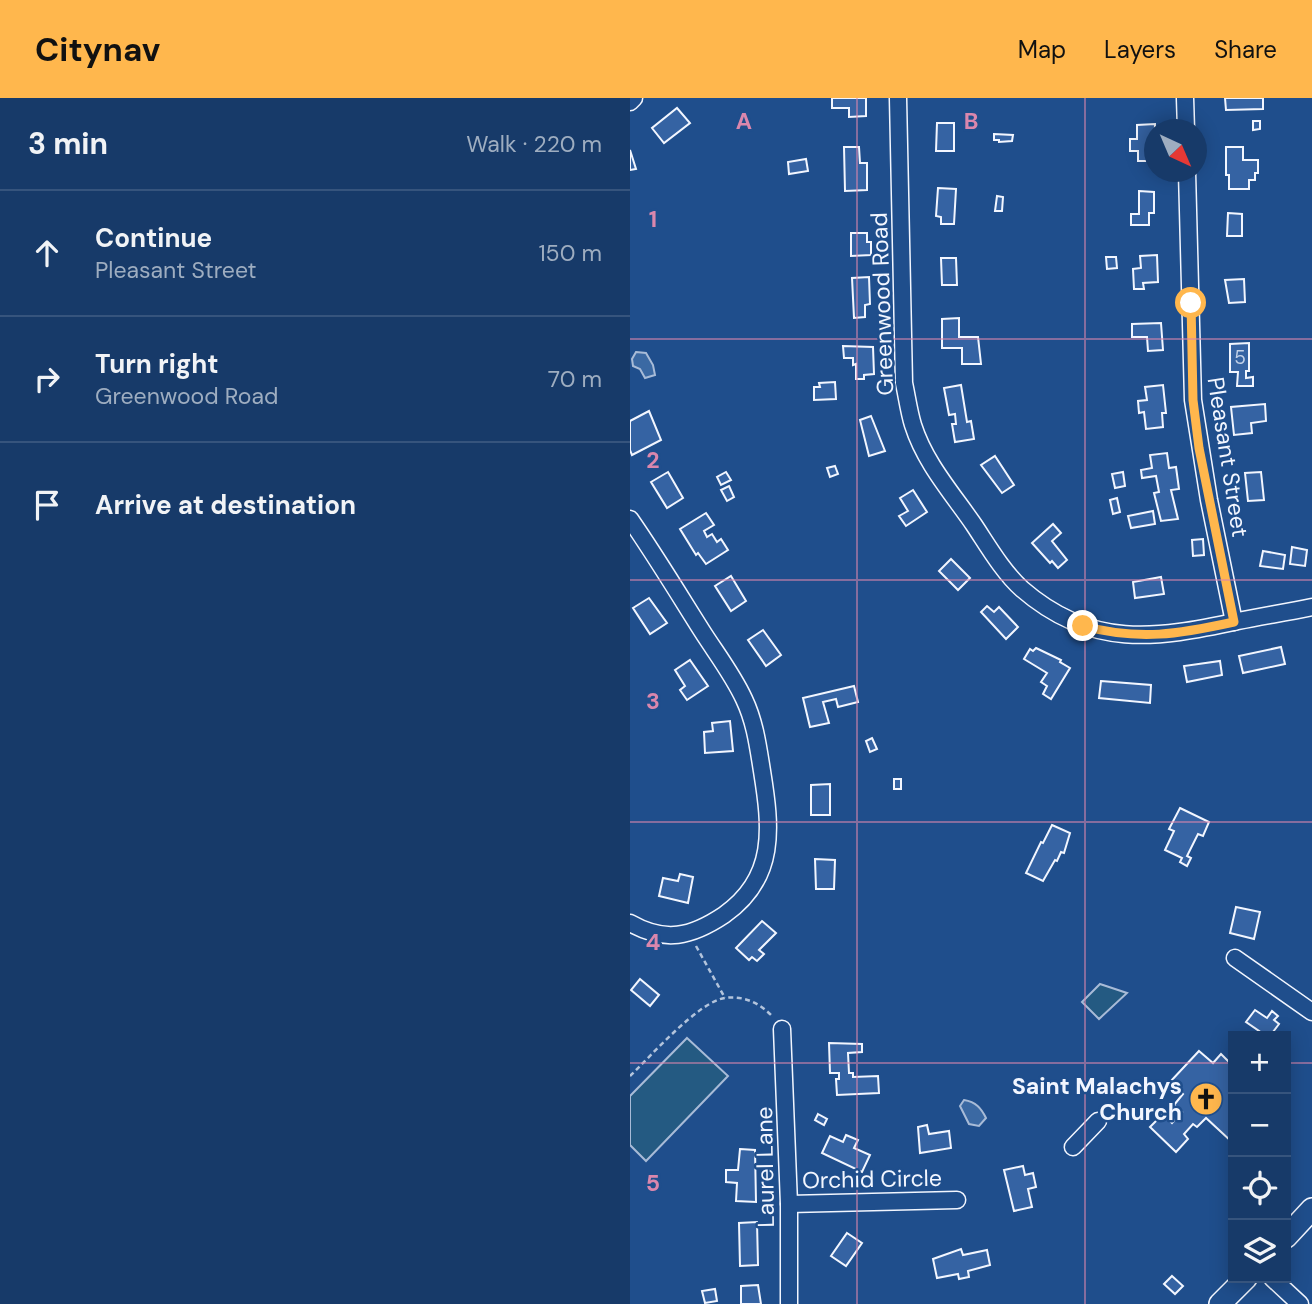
<!DOCTYPE html>
<html lang="en">
<head>
<meta charset="utf-8">
<style>
	:root { --surface:#173a69; --page:#244571; --text:#f1f3f6; --muted:#9eadc0; --line:#36547d; --accent:#ffb74d }
	body { margin:0; font-family:"DM Sans",sans-serif; background:var(--page); color:var(--text) }
	.controls { position:absolute; right:21px; bottom:21px; display:grid; overflow:hidden; border-radius:0px; box-shadow:0 4px 18px #0003 }
	.controls button { width:63px; height:63px; display:grid; place-items:center; padding:0; border:0; border-bottom:2px solid var(--line); background:var(--surface); color:var(--text); font:35px sans-serif }
	.compass { position:absolute; left:514px; top:21px; width:63px; height:63px; border-radius:50%; background:var(--surface); box-shadow:0 4px 18px #0003; rotate:136deg }
	.stop { position:absolute; width:21px; height:21px; margin:-16px; border:5px solid #ffb74d; border-radius:50%; background:#fff }
	.stop.end { background:#ffb74d; border-color:#fff; box-shadow:0 2px 7px #0008 }
	.list { margin:0; padding:0; list-style:none }
	h2 { display:flex; justify-content:space-between; align-items:center; height:91px; margin:0; padding:0 28px; font-size:30px }
	h2 small { font-size:23px; font-weight:400; color:var(--muted) }
	.list li { display:grid; grid-template-columns:46px 1fr auto; gap:21px; align-items:center; box-sizing:border-box; height:126px; padding:0 28px; border-top:2px solid var(--line) }
	.list b { display:block; font-size:26px; white-space:nowrap }
	.list p { margin:0; font-size:23px; white-space:nowrap; color:var(--muted) }
	.list em { font-size:23px; font-style:normal; color:var(--muted) }
	.icon { flex:none; width:38px; height:38px; fill:none; stroke:currentColor; stroke-width:2; stroke-linecap:round; stroke-linejoin:round }
	.map { position:relative; flex:none; width:682px; height:1206px; overflow:hidden }
	header { display:flex; align-items:center; gap:42px; box-sizing:border-box; height:98px; padding:0 35px; background:var(--accent); color:#111 }
	header strong { font-size:33px }
	nav { display:flex; gap:38px; margin-inline-start:auto; font-size:24px }
	main { display:flex }
	aside { flex:1; background:var(--surface) }
	.map>svg:first-child { display:block }
</style>
</head>
<body>
<header>
<strong>Citynav</strong>
<nav><a>Map</a><a>Layers</a><a>Share</a></nav>
</header>
<main>
<aside>
<h2>3 min<small>Walk · 220 m</small></h2>
<ul class="list">
<li><svg class="icon" aria-label="ahead" viewBox="0 0 24 24"><path d="M12 20V5M6 11l6-6 6 6"/></svg><div><b>Continue</b><p>Pleasant Street</p></div><em>150 m</em></li>
<li><svg class="icon" aria-label="right" viewBox="0 0 24 24"><path d="M7 20v-9h11M14 6l5 5-5 5"/></svg><div><b>Turn right</b><p>Greenwood Road</p></div><em>70 m</em></li>
<li><svg class="icon" aria-label="arrive" viewBox="0 0 24 24"><path d="M6 21V4h12l-3 4 3 4H6"/></svg><div><b>Arrive at destination</b></div></li>
</ul>
</aside>
<div class="map">
<svg width="682" height="1206" viewBox="0 0 682 1206">
	<rect width="100%" height="100%" fill="#1f4e8c"/>
	<g fill="#245a82" stroke="#a8bbd7" stroke-width="2">
		<polygon points="470,886 497,895 469,921 452,904"/>
		<polygon points="57,940 98,978 16,1063 0,1047 0,998"/>
	</g>
	<g fill="#3b69a3" stroke="#a8bbd7" stroke-width="2">
		<polygon points="6,254 16,255 23,267 25,277 15,280 10,271 3,268 2,261"/>
		<path d="M334,1002c12,2 17,8 22,18l-7,8 -10,-2 -9,-18z"/>
	</g>
	<g fill="#3563a3" stroke="#f2f6ff" stroke-width="2">
		<polygon points="202,0 236,0 236,18 219,19 219,10 202,10"/>
		<polygon points="595,0 633,0 633,11 596,12"/>
		<polygon points="47,10 60,25 34,45 22,30"/>
		<polygon points="623,23 630,23 630,31 623,32"/>
		<polygon points="307,25 324,25 324,53 306,53"/>
		<polygon points="525,26 524,63 508,63 508,53 500,53 500,41 507,41 507,27"/>
		<polygon points="364,36 383,37 382,43 369,44 369,42 364,42"/>
		<polygon points="214,49 229,49 230,65 237,65 237,92 215,93"/>
		<polygon points="596,49 613,49 613,62 628,62 628,75 625,75 625,82 619,82 619,91 599,91 599,77 596,77"/>
		<polygon points="0,52 6,71 0,72"/>
		<polygon points="176,61 178,73 159,76 158,64"/>
		<polygon points="308,90 326,91 324,126 311,126 311,119 306,118"/>
		<polygon points="509,93 524,94 524,115 519,115 519,127 501,127 501,116 509,116"/>
		<polygon points="367,98 373,99 372,113 365,113"/>
		<polygon points="598,115 612,116 612,138 597,138"/>
		<polygon points="221,135 237,135 237,144 241,144 241,157 221,158"/>
		<polygon points="527,157 528,184 513,185 514,191 504,191 503,171 511,170 510,158"/>
		<polygon points="476,159 486,159 487,170 477,171"/>
		<polygon points="311,160 326,160 327,187 312,187"/>
		<polygon points="239,179 240,206 235,207 235,219 224,220 222,180"/>
		<polygon points="614,181 615,204 599,205 595,182"/>
		<polygon points="329,220 329,239 348,239 351,266 332,266 332,250 312,250 312,221"/>
		<polygon points="531,225 533,252 518,253 517,239 502,239 502,226"/>
		<polygon points="619,245 619,273 616,273 616,280 623,279 623,288 607,288 608,274 600,274 600,246"/>
		<polygon points="213,248 243,249 244,276 234,277 234,281 226,281 226,266 223,267 223,260 214,260"/>
		<polygon points="205,284 206,301 184,302 184,289 190,289 189,285"/>
		<polygon points="331,287 337,324 341,323 344,341 325,344 322,326 326,326 325,316 319,317 314,290"/>
		<polygon points="533,287 536,315 532,315 533,329 516,331 514,314 509,315 508,303 517,302 515,289"/>
		<polygon points="635,306 636,323 621,325 622,335 604,337 601,309"/>
		<polygon points="19,313 31,342 2,357 0,352 0,323"/>
		<polygon points="241,318 255,353 239,358 230,322"/>
		<polygon points="537,355 539,370 546,369 549,391 541,392 548,421 531,423 524,395 529,394 526,378 512,380 511,372 522,370 520,357"/>
		<polygon points="365,358 384,387 372,395 351,367"/>
		<polygon points="205,368 208,376 200,379 197,370"/>
		<polygon points="38,374 53,400 37,410 21,384"/>
		<polygon points="96,374 101,382 91,387 87,379"/>
		<polygon points="493,374 495,388 485,390 482,376"/>
		<polygon points="631,374 634,402 618,403 615,375"/>
		<polygon points="99,388 104,399 97,403 91,392"/>
		<polygon points="283,392 297,414 276,428 269,418 278,413 270,400"/>
		<polygon points="487,400 490,414 483,416 480,402"/>
		<polygon points="523,413 525,426 501,430 498,418"/>
		<polygon points="76,415 84,427 74,433 77,439 82,436 87,444 91,441 98,452 76,466 68,455 66,457 50,431"/>
		<polygon points="423,426 431,435 422,443 437,462 428,470 422,463 420,465 402,445"/>
		<polygon points="573,441 574,457 563,458 562,442"/>
		<polygon points="662,449 677,452 675,468 660,466"/>
		<polygon points="633,453 655,457 653,471 630,468"/>
		<polygon points="321,461 340,480 328,492 309,473"/>
		<polygon points="101,478 116,503 101,513 85,488"/>
		<polygon points="531,479 534,496 505,500 503,484"/>
		<polygon points="19,500 37,525 20,536 3,510"/>
		<polygon points="357,508 364,514 369,509 388,529 376,541 351,514"/>
		<polygon points="133,532 151,557 136,568 118,542"/>
		<polygon points="651,549 655,566 613,575 609,558"/>
		<polygon points="406,550 431,562 430,564 440,570 421,601 413,596 417,588 411,584 417,575 394,561 400,551 403,553"/>
		<polygon points="60,562 78,588 57,602 50,592 55,588 45,572"/>
		<polygon points="590,563 592,577 557,584 554,568"/>
		<polygon points="471,583 521,587 520,605 469,600"/>
		<polygon points="224,588 228,604 208,609 206,601 193,604 199,625 180,629 173,600"/>
		<polygon points="100,623 103,653 75,655 74,634 83,633 82,625"/>
		<polygon points="242,640 247,651 240,654 236,643"/>
		<rect x="264" y="681" width="7" height="10"/>
		<polygon points="200,686 200,717 181,717 181,687"/>
		<polygon points="550,710 579,724 573,738 568,736 557,758 561,760 557,768 550,764 552,760 535,752 544,733 539,731"/>
		<polygon points="422,727 440,735 434,755 431,754 427,763 425,762 413,783 396,775 411,744 413,745"/>
		<polygon points="185,761 205,762 204,791 186,791"/>
		<polygon points="50,776 63,779 58,805 29,798 33,780 48,783"/>
		<polygon points="606,809 630,814 624,841 600,835"/>
		<polygon points="132,823 146,835 129,852 134,856 127,863 122,859 119,862 106,850"/>
		<polygon points="10,881 29,897 20,908 1,892"/>
		<polygon points="625,912 637,920 642,913 648,918 644,922 649,926 640,938 629,938 626,936 629,933 616,924"/>
		<polygon points="199,945 232,946 232,954 218,955 219,975 223,975 223,979 248,978 249,995 207,997 206,981 209,981 209,975 200,975"/>
		<polygon points="569,953 583,965 591,956 603,968 603,1045 576,1020 567,1029 563,1026 554,1036 558,1041 546,1054 520,1029 533,1016 542,1025 552,1014 544,1007 553,996 540,984"/>
		<polygon points="188,1016 197,1021 194,1027 185,1022"/>
		<polygon points="297,1027 299,1036 319,1033 321,1050 290,1055 288,1029"/>
		<polygon points="216,1037 228,1042 224,1050 240,1057 232,1074 192,1055 200,1038 213,1044"/>
		<polygon points="110,1051 125,1052 126,1104 106,1103 107,1085 96,1084 96,1072 108,1072"/>
		<polygon points="393,1068 395,1077 403,1075 406,1089 398,1091 402,1109 384,1113 374,1072"/>
		<polygon points="127,1124 128,1167 110,1168 109,1125"/>
		<polygon points="217,1135 232,1145 216,1168 201,1158"/>
		<polygon points="331,1151 333,1157 357,1152 360,1167 338,1173 339,1179 329,1181 328,1176 307,1180 303,1161"/>
		<polygon points="542,1178 553,1188 545,1196 534,1186"/>
		<polygon points="128,1187 131,1206 111,1206 111,1188"/>
		<polygon points="85,1191 87,1203 75,1205 72,1193"/>
	</g>
	<g fill="none" stroke-linecap="round" stroke-linejoin="round">
		<defs>
			<g id="minor">
				<path d="M268,0l6,285c3,14 5,29 9,42 12,38 39,68 61,100 14,21 29,47 48,64 69,60 134,50 216,32 25,-5 50,-9 74,-14"/>
				<polyline points="555,0 556,32"/>
				<polyline points="0,4 4,0"/>
				<polyline points="557,74 563,302 579,402 604,524"/>
				<path d="M0,421c25,36 48,74 72,112 14,22 31,44 42,68 11,23 14,47 18,72 9,56 15,107 -38,144 -33,22 -59,28 -94,8"/>
				<polyline points="605,860 682,914"/>
				<polyline points="152,931 159,1106 159,1206"/>
				<polyline points="443,1049 468,1023"/>
				<polyline points="159,1106 327,1102"/>
				<polyline points="642,1180 670,1206"/>
			</g>
			<g id="major">
				<polyline points="656,1139 682,1111"/>
				<polyline points="590,1206 616,1180"/>
			</g>
		</defs>
		<use href="#minor" stroke="#f2f6ff" stroke-width="19"/>
		<use href="#major" stroke="#f2f6ff" stroke-width="24"/>
		<g stroke="#b3c4dc" stroke-width="2.5" stroke-dasharray="5 3.5" stroke-linecap="butt">
			<polyline points="66,848 95,900"/>
			<path d="M0,978c20,-19 69,-75 95,-78 19,-3 36,6 48,19"/>
		</g>
		<use href="#minor" stroke="#1f4e8c" stroke-width="16"/>
		<use href="#major" stroke="#1f4e8c" stroke-width="21"/>
	</g>
	<g fill="none" stroke-linecap="round" stroke-linejoin="round">
		<path stroke="#ffb74d" stroke-width="9" d="M453,528c57,15 96,8 151,-4l-35,-174 -6,-48 -2,-97"/>
	</g>
	<path fill="none" stroke="#da87ad" stroke-width="2" stroke-opacity="0.55" d="M227,0v1206M455,0v1206M0,241h682M0,482h682M0,724h682M0,965h603M656,965h26"/>
	<defs>
		<symbol id="church-disc" viewBox="-11 -11 22 22"><circle r="9.5" fill="#ffb74d" stroke="#1f4e8c"/><path d="M-1.2-6h2.4v3.5h3.3v2.4h-3.3V6h-2.4V-.1h-3.3v-2.4h3.3Z" fill="#111"/></symbol>
	</defs>
	<g fill-rule="evenodd">
		<use href="#church-disc" x="557" y="982" width="38" height="38"/>
	</g>
	<g text-anchor="middle" dominant-baseline="central" stroke-width="5" stroke-linejoin="round" paint-order="stroke">
		<g font-size="19" fill="#c3d1e8">
			<text x="610" y="259">5</text>
		</g>
		<g font-size="23" fill="#f2f6ff" stroke="#1f4e8c">
			<text transform="translate(252 206) rotate(-92)">Greenwood Road</text>
			<text transform="translate(598 359) rotate(81)">Pleasant Street</text>
			<text transform="translate(135 1069) rotate(-91)">Laurel Lane</text>
			<text transform="translate(242 1081) rotate(-1)">Orchid Circle</text>
		</g>
		<g font-size="23" font-weight="bold" fill="#f2f6ff" stroke="#1f4e8c" text-anchor="end">
			<text x="552" y="988">Saint Malachys<tspan x="552" dy="26">Church</tspan></text>
		</g>
	</g>
	<g font-size="23" text-anchor="middle" font-weight="bold" fill="#da87ad" stroke="#1f4e8c" stroke-width="5" stroke-linejoin="round" paint-order="stroke">
		<text x="114" y="31">A</text>
		<text x="341" y="31">B</text>
		<text x="23" y="129">1</text>
		<text x="23" y="370">2</text>
		<text x="23" y="611">3</text>
		<text x="23" y="852">4</text>
		<text x="23" y="1093">5</text>
	</g>
</svg>
<div class="controls">
<button>+</button>
<button>−</button>
<button><svg class="icon" aria-label="locate" viewBox="0 0 24 24"><circle cx="12" cy="12" r="6"/><path d="M12 2v4M12 18v4M2 12h4M18 12h4"/></svg></button>
<button><svg class="icon" aria-label="layers" viewBox="0 0 24 24"><path d="M12 4l9 5-9 5-9-5zM3 14l9 5 9-5"/></svg></button>
</div>
<svg class="compass" viewBox="-18 -18 36 36"><path d="M0-13l5 13h-10z" fill="#e53935"/><path d="M0 13l5-13h-10z" fill="#9eadc0"/></svg>
<div class="stop" style="left:561px;top:205px"></div>
<div class="stop end" style="left:453px;top:528px"></div>
</div>
</main>
</body>
</html>
